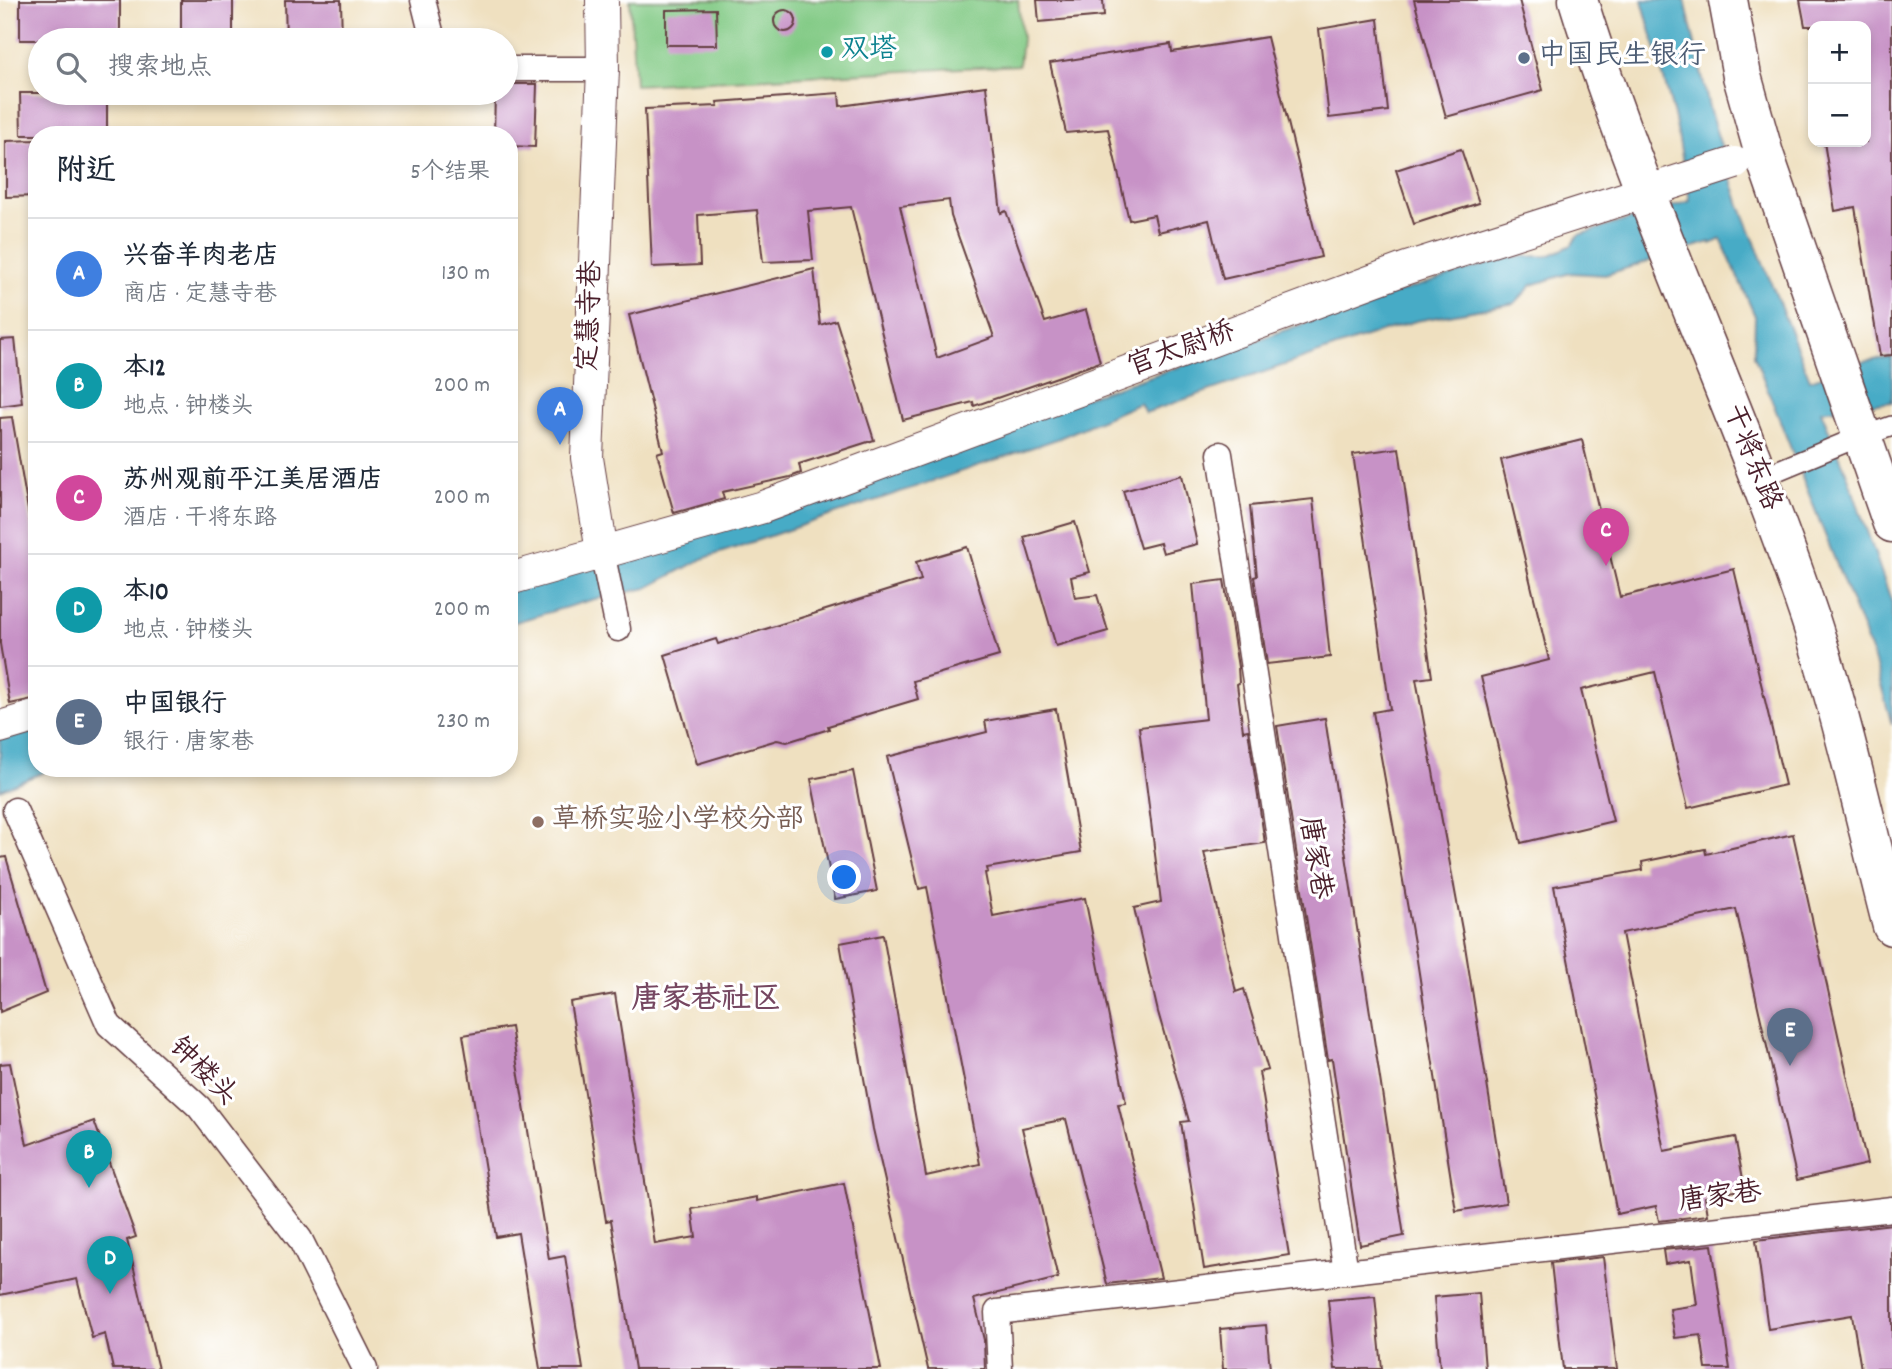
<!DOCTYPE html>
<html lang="zh">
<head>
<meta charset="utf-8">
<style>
	:root { --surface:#fff; --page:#f6f6f7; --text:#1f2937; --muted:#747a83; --line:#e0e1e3; --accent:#c8321e }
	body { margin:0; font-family:Dekko,"LXGW WenKai TC",sans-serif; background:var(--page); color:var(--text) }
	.controls { position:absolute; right:21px; top:21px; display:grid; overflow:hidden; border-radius:14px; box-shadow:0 4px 10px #0003 }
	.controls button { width:63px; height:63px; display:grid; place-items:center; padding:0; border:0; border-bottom:2px solid var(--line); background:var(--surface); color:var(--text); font:35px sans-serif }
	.you { position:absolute; left:845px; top:878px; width:24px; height:24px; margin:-18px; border:5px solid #fff; border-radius:50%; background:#1a73e8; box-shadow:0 0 0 10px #1a73e833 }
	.badge { display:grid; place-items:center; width:46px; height:46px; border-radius:50%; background:var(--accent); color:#fff; font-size:23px; font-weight:700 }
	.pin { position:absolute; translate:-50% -58px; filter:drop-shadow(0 2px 4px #0008) }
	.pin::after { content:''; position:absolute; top:37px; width:24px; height:21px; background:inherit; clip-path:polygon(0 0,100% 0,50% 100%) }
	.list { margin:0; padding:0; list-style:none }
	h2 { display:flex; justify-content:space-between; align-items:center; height:91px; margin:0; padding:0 28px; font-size:30px }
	h2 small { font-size:23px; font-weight:400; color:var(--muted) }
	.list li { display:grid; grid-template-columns:46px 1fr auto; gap:21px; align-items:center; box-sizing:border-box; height:112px; padding:0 28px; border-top:2px solid var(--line) }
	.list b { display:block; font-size:26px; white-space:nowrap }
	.list p { margin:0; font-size:23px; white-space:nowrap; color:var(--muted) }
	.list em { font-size:23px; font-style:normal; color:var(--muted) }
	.icon { flex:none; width:38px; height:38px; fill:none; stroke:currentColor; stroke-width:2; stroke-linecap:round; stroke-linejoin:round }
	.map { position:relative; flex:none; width:1892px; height:1369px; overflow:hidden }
	.search { position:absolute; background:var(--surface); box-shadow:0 4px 10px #0003; left:28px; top:28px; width:490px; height:77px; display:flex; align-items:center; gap:18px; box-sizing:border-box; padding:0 24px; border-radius:38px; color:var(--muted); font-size:26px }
	.panel { position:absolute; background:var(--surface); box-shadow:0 4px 10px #0003; left:28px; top:126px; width:490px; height:651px; border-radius:28px }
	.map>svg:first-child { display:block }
</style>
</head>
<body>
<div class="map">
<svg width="1892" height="1369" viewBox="0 0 1892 1369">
	<rect width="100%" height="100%" fill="#fff"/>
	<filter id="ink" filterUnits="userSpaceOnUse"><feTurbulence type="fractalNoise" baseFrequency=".0143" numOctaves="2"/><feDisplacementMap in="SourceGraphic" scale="14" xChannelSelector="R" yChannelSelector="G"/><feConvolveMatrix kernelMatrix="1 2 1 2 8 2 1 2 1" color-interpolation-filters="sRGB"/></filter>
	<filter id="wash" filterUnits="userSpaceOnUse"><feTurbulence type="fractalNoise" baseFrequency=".00686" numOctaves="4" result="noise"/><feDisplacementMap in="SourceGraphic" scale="28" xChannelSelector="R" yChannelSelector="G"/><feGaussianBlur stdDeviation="1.57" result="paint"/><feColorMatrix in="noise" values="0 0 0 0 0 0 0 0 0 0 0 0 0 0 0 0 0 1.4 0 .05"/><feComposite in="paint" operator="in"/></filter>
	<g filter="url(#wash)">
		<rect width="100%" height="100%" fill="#efe0c0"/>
		<polygon fill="#82ca85" stroke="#667458" stroke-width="2" points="630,0 1018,0 1022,39 1019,65 635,85"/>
		<g fill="#46abc6" stroke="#486578" stroke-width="2">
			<polygon points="1642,0 1685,0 1710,112 1740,205 1810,380 1862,362 1892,357 1892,402 1821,411 1847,474 1892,603 1892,725 1874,659 1754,355 1755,316 1721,239 1711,244 1710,242 1605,275 1570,273 1532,285 1515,303 1416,321 1383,331 1145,413 1140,403 1057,439 702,559 647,588 591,600 509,624 509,586 1203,359 1340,311 1509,257 1548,256 1572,245 1578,235 1690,201 1675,119"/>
			<polygon points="37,724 37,768 54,768 0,790 0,738"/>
		</g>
		<g id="blocks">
			<g fill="#c792c6" fill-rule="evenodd">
				<rect x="20" y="0" width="100" height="40"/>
				<rect x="181" y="0" width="52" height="40"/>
				<polygon points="285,0 341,0 342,40 286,40"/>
				<polygon points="1037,0 1103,0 1104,16 1039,22"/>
				<polygon points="1414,0 1519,0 1543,90 1446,117"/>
				<polygon points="1800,0 1892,0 1892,355 1880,356 1855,207 1835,211 1824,142 1866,142 1866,26 1805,26"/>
				<polygon points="716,9 717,45 666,45 666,10"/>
				<circle cx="785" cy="21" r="11"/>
				<polygon points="1378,19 1388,111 1329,118 1319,29"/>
				<polygon points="1267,37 1321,257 1223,279 1209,220 1158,232 1154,215 1129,220 1108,129 1066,133 1050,63 1171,44 1172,52"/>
				<polygon points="506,84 537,84 535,147 509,146 509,135 494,135 495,93 506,93"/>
				<path d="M986,86l15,127 5,-2 39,111 41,-12 14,52 -126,44 -1,-4 -70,18 -52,-213 -43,4 5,49 -50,2 -6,-52 -59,5 2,50 -48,2 -7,-158 73,-3 -1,-4 122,-9 1,13zM949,200l2,16 43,121 -57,21 -37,-152z"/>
				<polygon points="20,93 107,93 107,135 21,135"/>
				<polygon points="37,140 37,196 6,197 6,141"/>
				<polygon points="1461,149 1479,203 1414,224 1396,170"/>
				<polygon points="814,269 820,325 836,320 874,440 799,464 801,473 790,477 722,492 724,499 674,513 657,453 663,451 629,315"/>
				<polygon points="15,339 22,403 0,406 0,340"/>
				<polygon points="12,417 37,562 37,698 10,704 0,644 0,418"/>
				<polygon points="1582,440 1620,597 1734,569 1785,785 1688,808 1655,672 1581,690 1613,821 1521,843 1481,677 1549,660 1501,460"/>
				<polygon points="1399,448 1432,677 1416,679 1465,946 1506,1203 1456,1211 1416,954 1373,712 1390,709 1353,454"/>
				<polygon points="1182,475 1197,544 1163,553 1160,543 1140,548 1123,491"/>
				<polygon points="1313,499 1330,657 1267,664 1254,577 1257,576 1250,506"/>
				<polygon points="1075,522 1090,572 1071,577 1075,598 1097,595 1108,631 1056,646 1024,537"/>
				<polygon points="967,547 999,656 913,681 918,699 828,726 829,729 787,742 777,740 697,764 665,655 716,639 718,644 921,580 916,562"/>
				<polygon points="1224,580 1238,667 1239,683 1237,684 1243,731 1248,730 1265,843 1204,852 1236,992 1244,989 1268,1070 1259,1072 1289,1255 1204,1269 1181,1122 1189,1121 1158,1012 1134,908 1161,902 1139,727 1206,719 1193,584"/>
				<polygon points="1056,709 1081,852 987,868 988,872 985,873 993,916 1085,898 1126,1103 1118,1104 1161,1278 1107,1284 1066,1119 1022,1128 1058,1278 974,1299 984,1340 985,1369 928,1369 873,1129 840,943 883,935 926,1176 980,1164 927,887 919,889 887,757 987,732 985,721"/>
				<polygon points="1325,718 1404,1236 1360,1245 1332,1059 1328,1060 1277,726"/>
				<polygon points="853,771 877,891 835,899 811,779"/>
				<polygon points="1793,834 1867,1164 1797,1180 1736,909 1622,933 1664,1151 1735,1137 1745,1189 1705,1197 1708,1215 1659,1221 1656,1206 1617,1214 1554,886 1643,870 1642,862 1705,849 1706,854"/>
				<polygon points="6,857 46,993 0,1012 0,858"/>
				<polygon points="615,994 655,1244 696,1237 692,1209 757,1197 757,1201 844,1183 881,1369 635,1369 611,1220 606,1221 570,1002"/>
				<polygon points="511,1027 549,1259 565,1256 583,1369 540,1369 518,1233 496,1237 463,1035"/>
				<polygon points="10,1063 27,1145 94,1121 136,1237 127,1240 158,1369 113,1369 105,1334 92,1338 77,1279 0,1295 0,1064"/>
				<polygon points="1892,1224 1892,1369 1861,1369 1852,1315 1768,1329 1756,1240"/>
				<polygon points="1712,1245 1730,1369 1706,1369 1701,1335 1675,1338 1670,1309 1697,1305 1691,1260 1665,1264 1663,1250"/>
				<polygon points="1603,1257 1617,1369 1563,1369 1551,1263"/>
				<polygon points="1479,1293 1485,1369 1440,1369 1434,1297"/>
				<polygon points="1375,1296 1382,1369 1335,1369 1328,1300"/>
				<polygon points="1266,1325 1270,1369 1223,1369 1220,1329"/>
			</g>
		</g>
	</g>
	<g filter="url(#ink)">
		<use href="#blocks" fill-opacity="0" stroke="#633c41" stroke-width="2"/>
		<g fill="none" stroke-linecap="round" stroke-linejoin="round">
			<defs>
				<polyline id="pedestrian" points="1855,439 1892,426"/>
				<g id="minor">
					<polyline points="423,0 433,40"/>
					<polyline points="506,69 603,69"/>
					<polyline points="1220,454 1346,1272"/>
					<polyline points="602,552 618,629"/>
					<polyline points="15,810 109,1025 199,1107 300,1239 365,1369"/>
					<polyline points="1000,1369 997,1312 1892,1209"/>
				</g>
				<g id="tertiary">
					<polyline points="602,0 603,69 587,458 602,552"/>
					<polyline points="509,579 763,507 1407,268 1667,185"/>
					<polyline points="0,727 37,716"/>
				</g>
				<g id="primary">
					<path d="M1578,0c62,201 153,391 222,589 39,110 63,224 92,337"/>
					<polyline points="1728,0 1742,76 1764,154 1892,523"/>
				</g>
			</defs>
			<use href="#pedestrian" stroke="#633c41" stroke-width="22"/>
			<use href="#minor" stroke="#633c41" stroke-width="27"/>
			<use href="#tertiary" stroke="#633c41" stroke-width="34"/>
			<use href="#primary" stroke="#633c41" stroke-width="41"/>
			<use href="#pedestrian" stroke="#fff" stroke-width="19"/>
			<use href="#minor" stroke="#fff" stroke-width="24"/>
			<use href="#tertiary" stroke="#fff" stroke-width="32"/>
			<use href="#primary" stroke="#fff" stroke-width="38"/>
			<defs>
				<polyline id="pedestrian-bridge" points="1779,470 1844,443"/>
				<polyline id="tertiary-bridge" points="1669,184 1735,163"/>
			</defs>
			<use href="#pedestrian-bridge" stroke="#633c41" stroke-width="22" stroke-linecap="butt"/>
			<use href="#tertiary-bridge" stroke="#633c41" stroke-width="34" stroke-linecap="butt"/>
			<use href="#pedestrian-bridge" stroke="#fff" stroke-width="19"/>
			<use href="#tertiary-bridge" stroke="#fff" stroke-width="32"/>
		</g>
	</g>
	<circle fill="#0f9aa8" stroke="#fff" stroke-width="2.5" cx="827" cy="52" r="7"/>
	<circle fill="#5c6f8a" stroke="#fff" stroke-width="2.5" cx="1524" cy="58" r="7"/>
	<circle fill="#8d6e63" stroke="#fff" stroke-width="2.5" cx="538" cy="822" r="7"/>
	<g text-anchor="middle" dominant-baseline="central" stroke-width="6" stroke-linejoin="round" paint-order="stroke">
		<g font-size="28" fill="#0d838f" stroke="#fff" text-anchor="start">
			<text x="841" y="52">双塔</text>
		</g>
		<g font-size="28" fill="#4e5e75" stroke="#fff" text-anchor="start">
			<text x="1538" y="58">中国民生银行</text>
		</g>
		<g font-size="28" fill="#4a1f2b" stroke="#fff">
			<text transform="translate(592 316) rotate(-88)">定慧寺巷</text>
			<text transform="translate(1182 351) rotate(-20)">官太尉桥</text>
			<text transform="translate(1750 458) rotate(68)">干将东路</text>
			<text transform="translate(1313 858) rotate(81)">唐家巷</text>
			<text transform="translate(202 1073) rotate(45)">钟楼头</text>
			<text transform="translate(1720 1199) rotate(-7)">唐家巷</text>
		</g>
		<g font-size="28" fill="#785e54" stroke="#fff" text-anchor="start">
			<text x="552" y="822">草桥实验小学校分部</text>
		</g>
		<g font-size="30" font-weight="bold" fill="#764761" stroke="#fff">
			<text x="706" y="1001">唐家巷社区</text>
		</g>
	</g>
</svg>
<div class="controls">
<button>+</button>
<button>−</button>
</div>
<div class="you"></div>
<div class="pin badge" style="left:560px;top:445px;background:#3f7fe0">A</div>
<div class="pin badge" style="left:89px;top:1188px;background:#0f9aa8">B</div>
<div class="pin badge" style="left:1606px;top:566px;background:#d1479c">C</div>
<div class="pin badge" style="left:110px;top:1294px;background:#0f9aa8">D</div>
<div class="pin badge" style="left:1790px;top:1066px;background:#5c6f8a">E</div>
<div class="search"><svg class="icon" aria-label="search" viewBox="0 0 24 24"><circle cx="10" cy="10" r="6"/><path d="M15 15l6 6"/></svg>搜索地点</div>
<section class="panel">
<h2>附近<small>5个结果</small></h2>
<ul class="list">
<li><span class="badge" style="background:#3f7fe0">A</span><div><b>兴奋羊肉老店</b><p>商店 · 定慧寺巷</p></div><em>130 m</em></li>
<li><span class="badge" style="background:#0f9aa8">B</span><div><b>本12</b><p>地点 · 钟楼头</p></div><em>200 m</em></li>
<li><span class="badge" style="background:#d1479c">C</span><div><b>苏州观前平江美居酒店</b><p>酒店 · 干将东路</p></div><em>200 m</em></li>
<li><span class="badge" style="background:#0f9aa8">D</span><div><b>本10</b><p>地点 · 钟楼头</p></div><em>200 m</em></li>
<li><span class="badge" style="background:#5c6f8a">E</span><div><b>中国银行</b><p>银行 · 唐家巷</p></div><em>230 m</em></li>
</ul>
</section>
</div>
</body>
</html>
